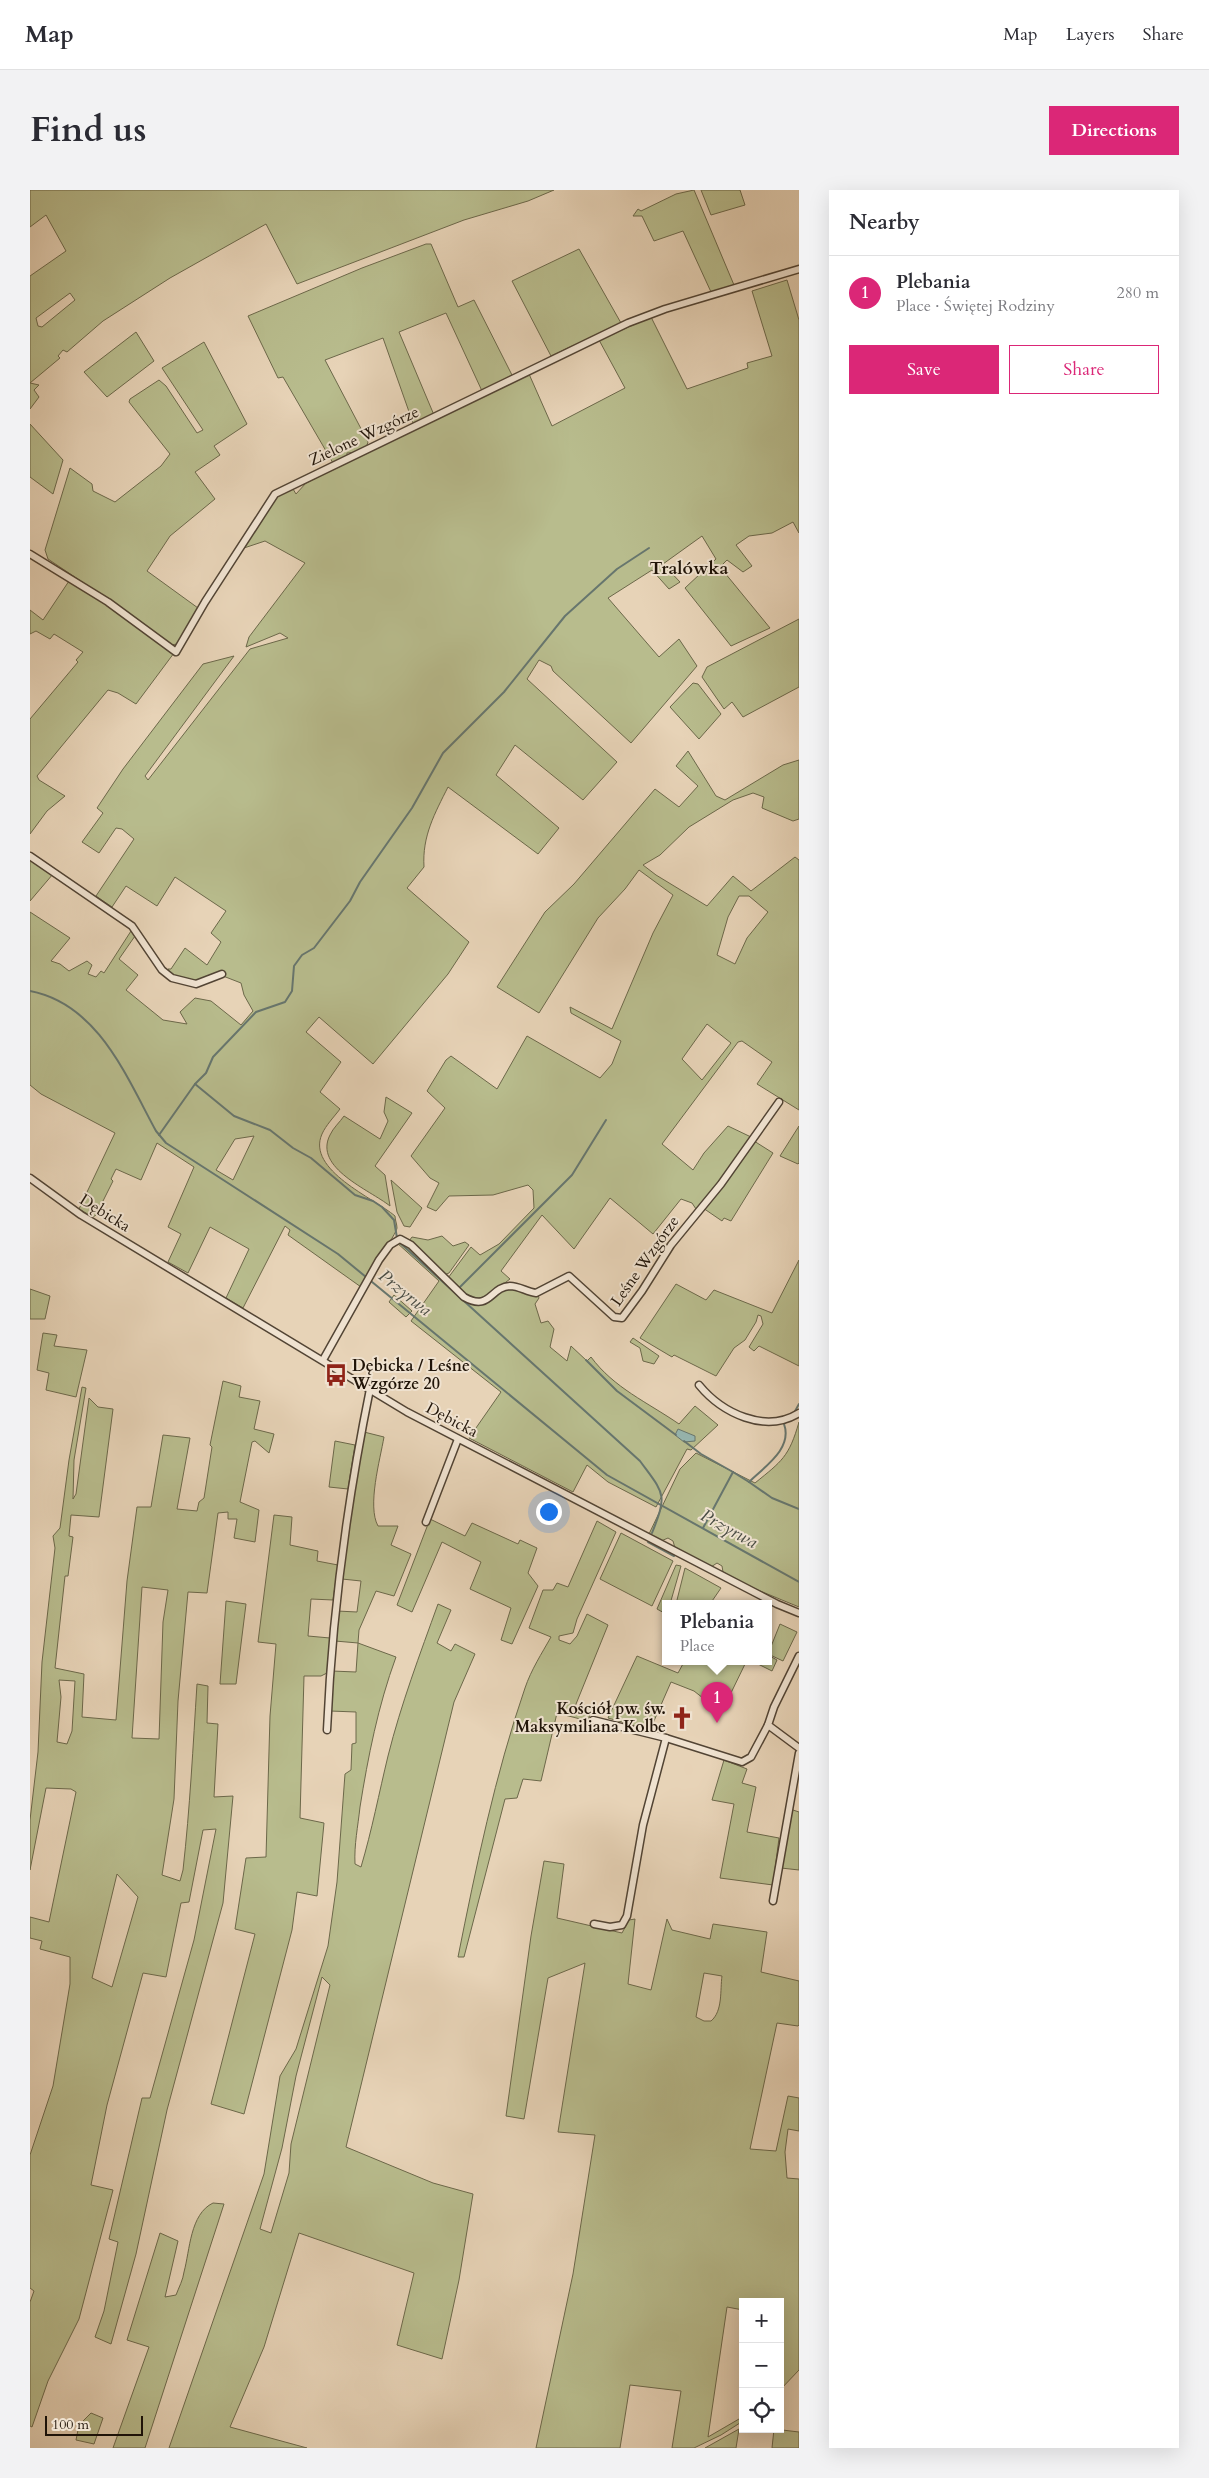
<!DOCTYPE html>
<html lang="en">
<head>
<meta charset="utf-8">
<style>
	:root { --surface:#fff; --page:#f2f2f3; --text:#2b2b33; --muted:#7c7c81; --line:#e1e1e2; --accent:#db2777 }
	body { margin:0; font-family:Cardo,serif; background:var(--page); color:var(--text) }
	.controls { position:absolute; right:15px; bottom:15px; display:grid; overflow:hidden; border-radius:0px; box-shadow:0 5px 20px #0002 }
	.controls button { width:45px; height:45px; display:grid; place-items:center; padding:0; border:0; border-bottom:1px solid var(--line); background:var(--surface); color:var(--text); font:25px sans-serif }
	.scale { position:absolute; left:15px; bottom:12px; width:98px; box-sizing:border-box; padding-left:5px; border:2px solid #201408; border-top:0; font-size:14px; line-height:18px; white-space:nowrap; color:#201408; -webkit-text-stroke:4px #efe2d0; paint-order:stroke }
	.you { position:absolute; left:518px; top:1321px; width:18px; height:18px; margin:-12px; border:4px solid #fff; border-radius:50%; background:#1a73e8; box-shadow:0 0 0 8px #1a73e833 }
	.badge { display:grid; place-items:center; width:32px; height:32px; border-radius:50%; background:var(--accent); color:#fff; font-size:16px; font-weight:700 }
	.pin { position:absolute; translate:-50% -41px; filter:drop-shadow(0 1px 2px #0008) }
	.pin::after { content:''; position:absolute; top:26px; width:18px; height:15px; background:inherit; clip-path:polygon(0 0,100% 0,50% 100%) }
	.popup { position:absolute; left:632px; top:1410px; width:110px; height:65px; box-sizing:border-box; display:grid; place-content:center; border-radius:0px; background:var(--surface); filter:drop-shadow(0 1px 4px #0005); font-size:16px; white-space:nowrap; color:var(--muted) }
	.popup b { font-size:19px; color:var(--text) }
	.popup::after { content:''; position:absolute; left:50%; top:100%; margin-left:-10px; border:10px solid transparent; border-top-color:var(--surface) }
	.list { margin:0; padding:0; list-style:none }
	h2 { display:flex; justify-content:space-between; align-items:center; height:65px; margin:0; padding:0 20px; font-size:21px }
	h2 small { font-size:16px; font-weight:400; color:var(--muted) }
	.list li { display:grid; grid-template-columns:32px 1fr auto; gap:15px; align-items:center; box-sizing:border-box; height:75px; padding:0 20px; border-top:1px solid var(--line) }
	.list b { display:block; font-size:19px; white-space:nowrap }
	.list p { margin:0; font-size:16px; white-space:nowrap; color:var(--muted) }
	.list em { font-size:16px; font-style:normal; color:var(--muted) }
	.actions { display:flex; gap:10px; padding:15px 20px }
	.actions a { flex:1; padding:11px 0; border:1px solid var(--accent); border-radius:0px; text-align:center; font-size:18px; color:var(--accent) }
	.actions .main { background:var(--accent); color:#fff }
	.icon { flex:none; width:28px; height:28px; fill:none; stroke:currentColor; stroke-width:2; stroke-linecap:round; stroke-linejoin:round }
	.map { position:relative; flex:none; width:769px; height:2258px; overflow:hidden; border-radius:0px }
	header { display:flex; align-items:center; gap:30px; box-sizing:border-box; height:70px; padding:0 25px; background:var(--surface); border-bottom:1px solid var(--line) }
	header strong { font-size:24px }
	nav { display:flex; gap:28px; margin-inline-start:auto; font-size:18px }
	.intro { display:flex; align-items:center; justify-content:space-between; box-sizing:border-box; height:120px; padding:0 30px }
	h1 { margin:0; font-size:35px }
	.button { padding:12px 22px; border-radius:0px; background:var(--accent); color:#fff; font-size:18px; font-weight:700 }
	main { display:flex; gap:30px; padding:0 30px }
	aside { flex:1; background:var(--surface); border-radius:0px; box-shadow:0 5px 20px #0002 }
	.map>svg:first-child { display:block }
</style>
</head>
<body>
<header>
<strong>Map</strong>
<nav><a>Map</a><a>Layers</a><a>Share</a></nav>
</header>
<div class="intro"><h1>Find us</h1><a class="button">Directions</a></div>
<main>
<div class="map">
<svg width="769" height="2258" viewBox="0 0 769 2258">
	<rect width="100%" height="100%" fill="#e7d3b7"/>
	<filter id="stains"><feTurbulence type="fractalNoise" baseFrequency=".004" numOctaves="4"/><feColorMatrix values="0 0 0 0 .2 0 0 0 0 .09 0 0 0 0 .02 0 0 0 .5 -.17"/></filter>
	<radialGradient id="worn" r=".72"><stop offset=".6" stop-color="#630" stop-opacity="0"/><stop offset="1" stop-color="#630" stop-opacity=".3"/></radialGradient>
	<g fill="#b8bc8d" stroke="#6c684a" fill-rule="evenodd">
		<path d="M0,0h524l-26,11 -64,19 -167,64 -31,-60 -96,54 -67,43 -36,31 -4,-2 -5,6 2,2 -30,25v-107l36,-25 -20,-36 -16,12zM40,103l5,7 -33,27 -4,-1 -2,-8z"/>
		<polygon points="664,0 704,95 681,102 653,41 624,51 612,26 603,26 608,19 611,21 646,4"/>
		<polygon points="671,0 710,0 715,15 681,25"/>
		<polygon points="396,54 401,54 428,117 444,110 482,185 452,201 416,123 369,142 404,225 383,233 353,148 295,170 338,252 336,258 328,262 317,263 317,267 303,273 253,187 248,188 218,126 332,78"/>
		<polygon points="549,59 591,133 521,166 482,91"/>
		<path d="M757,90l12,40v213l-6,-11 -21,11 -23,3 -13,9 16,21 -9,6 -16,-12 -7,7 50,61 -39,18 -46,-58 31,-29 -14,-23 -39,28 17,18 -11,7 -17,-19 -44,28 51,59 20,-18 18,27 -66,77 -78,-72 -2,-5 -12,-6 -12,19 90,83 -34,38 -68,-55 -19,30 63,53 -21,26 -90,-67c-13,26 -26,49 -24,80l-17,21 62,54 -21,32 -75,90 -54,-47 -13,15 35,30 -21,30 20,17c-6,8 -14,16 -18,25 -16,36 52,64 73,82 0,4 2,8 2,12 0,5 -31,50 -36,59l-73,-52 2,-5 -5,-4 -42,82 -17,-10 23,-49 -39,-22 -22,46 -20,-11 13,-28 -13,-7 26,-60 -37,-24 -16,37 -25,-11 -5,10 2,2 -17,34 -3,2 -14,-8 36,-76 -74,-39 -11,-9v-173l40,26 -19,23 9,3 9,7 18,-10 5,4 -4,9 8,3 5,-6 3,2 27,-42 4,5 -16,23 19,16 -12,15 37,30 24,4 -7,-12 15,-14 16,3 30,24 12,-14 -9,-16 -3,-12 -18,-7 2,-4 -9,2 -16,7 -29,-5 -3,-7h3l14,-21 22,17 14,-23 -10,-9 15,-22 -51,-34 -18,29 -31,-20 -14,21 -16,-11 38,-57 -12,-10 -6,-1 -17,25 -17,-11 21,-29 -6,-5 26,-39 80,-105 31,-8 -89,120 3,4 102,-131 38,-11 -8,-5 -34,14 3,-10 56,-74 -40,-22 -21,7 32,-51 17,-8 3,5 10,-11 223,-109 23,52 73,-38 -26,-48 52,-23 36,72 61,-21 -1,-5 25,-7 -20,-65zM224,946l-21,44 -17,-10 19,-31z"/>
		<polygon points="106,142 124,171 77,207 54,182"/>
		<polygon points="174,152 217,234 184,256 190,265 165,282 185,309 140,346 117,381 168,418 147,454 141,455 82,412 18,369 15,360 40,278 62,294 63,301 85,312 131,276 140,264 99,212 100,209 129,190 136,196 167,243 173,240 132,178"/>
		<polygon points="0,193 9,195 4,200 9,207 0,219"/>
		<polygon points="0,234 33,270 23,304 0,287"/>
		<polygon points="39,391 83,418 144,463 106,514 88,503 78,500 7,586 9,590 35,606 17,621 0,644 0,529 48,472 46,470 53,462 24,444 20,449 6,441 0,444 0,420 13,430"/>
		<polygon points="769,429 769,497 713,527 702,512 694,519 672,487 677,477"/>
		<polygon points="663,493 668,494 691,524 669,549 640,517"/>
		<path d="M658,561l28,45 9,4 58,-35 16,-5v59l-6,2 -31,-13 2,-11 -11,-4 -20,7 -44,27 -29,28 -17,10 13,10 51,31 26,-30 18,15 44,-34 4,3v250l-42,-26 15,-22 -30,-21 -4,1 -76,102 31,26 11,-17 24,-27 23,11 -39,55 -16,17 -4,-6 -11,-4 -28,35 -43,-36 -36,51 -32,-34 -41,56 9,8c-29,22 -35,29 -62,-1l23,-31 9,8 19,-11 35,-36 -1,-18 -5,-5 -35,10 -44,1 -13,15 -9,-4 12,-24 -9,-5 -19,-22 34,-48 -18,-17 19,-31 5,-4 46,33 30,-53 73,42 12,-14 9,-23 -50,-28 -1,-6 42,22 41,-96 20,-38 -34,-25 -14,19 -27,29 -59,95 -42,-26 48,-75 29,-28 81,-95 24,18 19,-21 -22,-20zM709,706h10l19,16 -21,26 -12,26 -18,-9 11,-38zM677,834l24,19 -29,37 -20,-21z"/>
		<polygon points="0,669 23,684 0,711"/>
		<path d="M356,907l26,16 -37,53 10,9 5,31c-20,-16 -77,-38 -60,-71 3,-7 10,-13 14,-19l36,23 8,-18 -4,-9z"/>
		<polygon points="769,936 769,973 768,974 750,966"/>
		<polygon points="724,951 743,963 701,1031 694,1028 692,1031 673,1018 688,1003"/>
		<polygon points="361,990 392,1018 380,1037 374,1036 367,1022"/>
		<polygon points="412,1046 423,1056 435,1052 439,1055 419,1083 414,1085 379,1051 382,1047 398,1050"/>
		<path d="M366,1052h7l69,62c32,-15 31,-19 66,-9l1,3 -4,6 6,19 7,-2 6,8 -4,18 17,14 4,-15 16,15 4,-4c23,31 56,45 88,67l16,-18 23,19 -27,25 -4,-1 -31,58 -48,-25 -21,-17 -14,27 -104,-54 32,-46 -90,-71 28,-40z"/>
		<polygon points="769,1070 769,1176 729,1156 724,1161 719,1157 733,1134 731,1126 728,1125 726,1132 715,1150 704,1158 686,1186 644,1165 642,1167 610,1148 646,1094 676,1110 684,1100 742,1123"/>
		<polygon points="0,1099 20,1106 15,1129 0,1129"/>
		<polygon points="364,1105 382,1121 376,1127 359,1112"/>
		<polygon points="13,1143 27,1145 24,1156 57,1160 46,1207 16,1200 19,1183 7,1180"/>
		<polygon points="603,1148 629,1166 624,1174 613,1171 610,1158 600,1152"/>
		<path d="M193,1191l18,5 -2,11 21,4 -6,28 20,5 -5,19 -14,-12 -3,1 -12,60 19,8 -4,32 -21,-4 3,-19h-9v-7l-10,1 -11,80 -19,-1 -10,109 -4,98 -12,76 18,6 3,-11c7,-62 10,-124 14,-186l11,2 -1,37 11,1 -4,73 19,-1 -10,107 -56,207 -31,144 -25,90 -16,-7 9,-26 14,-69 -9,-3 33,-141h8l44,-158 22,-111 -13,1 -14,72 -8,1 -15,74 -23,-4 -36,132 -16,80 22,5 -34,129 -31,62 -16,46 -2,-1v-124l4,-11 -4,-3v-133l23,-69 17,-102v-27l-30,-8 2,-8 -12,-3v-21l19,5 27,-130 -5,-3 -25,-1 -16,82v-50l8,-68 4,-90 13,-114 -2,-12 7,-8 9,-68 13,-73 4,1 -12,72 -1,39 3,-5 13,-96 9,9 15,2 -14,108 -28,-2 -2,21 4,1 -5,39h-3l-10,92 29,6 -2,43 34,3 11,-139 10,-74h14l12,-72 27,3 -13,71 20,2 2,-9 5,-4 8,-51 -2,-2zM112,1397l26,3 -5,32 -4,117 -27,-1zM29,1490l16,1 -3,50 -5,13 -10,-2 4,-45zM87,1684l21,23 -26,90 -20,-9z"/>
		<path d="M769,1232v185l-51,-21 -25,-14 -1,-6 -5,-3 -6,4 -36,-19 -2,-7 -5,-3 -7,3 -12,-7 31,-65 16,-16 59,30c27,-22 34,-26 44,-61z"/>
		<path d="M334,1242l20,5c-4,23 -17,69 -6,89h20l-7,19 20,9 -17,42 -18,-5 -17,39 -1,13 38,14c-18,49 -28,100 -36,150 -2,19 -6,38 -5,57l6,3c11,-37 18,-74 27,-111 13,-52 32,-102 50,-152l13,6 -14,33 14,8 4,-7 20,10 -21,48 -108,445 87,36 40,11 -14,86 -17,79 -45,-14 17,-72 -115,-40 -35,114 -34,80 77,21h-138l95,-274 16,-98 16,-27 32,-103 9,-64 8,-108 6,-4 1,-26 4,-1v-31l-26,-1 2,-40 24,1 2,-29 -23,-2 2,-30 20,1 4,-31 -19,-2 13,-103zM292,1787l8,8 -39,159 -2,29 -18,60 -11,-4 22,-81 14,-72z"/>
		<polygon points="305,1251 325,1255 318,1299 299,1297"/>
		<polygon points="244,1325 262,1327 260,1355 288,1361 287,1371 308,1375 303,1410 281,1409 278,1446 300,1448 297,1483 291,1486 274,1486 270,1628 294,1633 287,1706 267,1702 262,1740 214,1924 181,1914 225,1744 205,1739 216,1668 236,1667 240,1526 246,1454 228,1452"/>
		<polygon points="400,1329 435,1346 442,1333 488,1354 490,1350 507,1358 498,1383 508,1396 482,1454 471,1450 481,1418 440,1399 451,1372 412,1352 382,1422 367,1415"/>
		<path d="M567,1331l19,11 -39,87 -4,14 -14,3v4l11,4 7,-8 10,-22 21,11 -34,84 16,5 -2,7 -31,-8 -16,68 -18,-2 -6,19 -12,1 -41,158h-6c18,-90 37,-182 67,-269 6,-18 17,-35 26,-51l-22,-9 14,-38h10l4,-7 11,4z"/>
		<polygon points="591,1343 643,1371 622,1416 570,1389"/>
		<polygon points="646,1375 651,1376 640,1414 636,1414 636,1424 627,1419"/>
		<polygon points="655,1378 691,1398 680,1414 646,1414"/>
		<polygon points="196,1411 216,1414 206,1494 190,1494"/>
		<polygon points="750,1434 767,1442 753,1471 738,1464"/>
		<polygon points="738,1465 747,1470 742,1481 728,1474 729,1472 738,1472"/>
		<polygon points="607,1466 648,1483 654,1472 716,1472 699,1507 693,1511 678,1512 664,1501 641,1492 620,1540 578,1528"/>
		<polygon points="694,1570 717,1579 712,1593 726,1597 717,1642 749,1648 743,1695 690,1688 704,1614 682,1610"/>
		<polygon points="760,1619 769,1622 769,1680 751,1678"/>
		<path d="M514,1671l20,3 -7,54 65,15 7,-13 6,-1 -7,65 23,6 16,-71 5,11 38,9 3,-15 54,8 -6,40 38,9v44l-1,1 -21,-3 -27,126 26,2 12,-55 11,2v33l-11,-2 -3,23 2,26 12,1v191l-19,20v-88h-37v8l-16,-3 -19,130 31,-18 4,-1v3l-22,14 -27,13h-22l9,-57 -51,-6 -10,63h-84l37,-174 22,-139 -37,-3 27,-169 -37,15 -24,141 -18,-3 25,-180zM674,1783l18,3c-2,14 1,35 -11,45h-7l-8,-4z"/>
		<path d="M183,2013l11,1 -79,244h-32l36,-101 -22,-7 33,-107 18,8 -13,56 11,-2c3,-8 7,-15 8,-23 6,-22 6,-58 29,-69z"/>
		<polygon points="61,2223 73,2228 64,2254 46,2250 49,2235"/>
		<polygon points="709,2239 706,2258 675,2258"/>
		<polygon points="744,2239 769,2242 769,2258 742,2258"/>
	</g>
	<polygon fill="#97b7b2" stroke="#67766e" points="648,1239 665,1246 665,1251 654,1252 645,1245"/>
	<g fill="none" stroke-linecap="round" stroke-linejoin="round">
		<g stroke="#67766e" stroke-width="2">
			<path d="M0,801c68,13 96,85 126,140l10,12 172,111 269,221 192,107"/>
			<polyline points="165,894 176,883 183,867 226,822 255,812 262,801 264,776 272,765 284,758 320,711 330,692 382,618 413,563 474,502 535,426 587,379 619,358"/>
			<polyline points="129,945 165,894 204,926 240,940 263,958 281,968 325,1005 343,1011 352,1017 364,1030 367,1048"/>
			<path d="M369,1052l241,219c24,33 28,32 12,72"/>
			<polyline points="429,1098 542,985 576,930"/>
			<polyline points="556,1170 587,1201 646,1245"/>
			<polyline points="764,1223 769,1214"/>
			<polyline points="654,1251 671,1264 703,1282"/>
			<polyline points="719,1292 742,1308 769,1319"/>
			<path d="M673,1338l30,-56 16,10c15,-15 44,-33 35,-58l2,-2"/>
			<polyline points="618,1352 644,1366"/>
		</g>
		<defs>
			<g id="minor">
				<polyline points="0,364 78,412 146,462 175,412 245,304 598,133 635,119 769,79"/>
				<polyline points="0,666 102,736 132,780 142,788 166,794 192,784"/>
				<polyline points="0,988 51,1025 377,1222 747,1414 769,1423"/>
				<path d="M293,1170l56,-100 11,-15 10,-6 11,6 53,52c26,15 26,-10 46,-11 9,0 17,6 26,7l33,-17 45,41 8,1 20,-27 29,-46 50,-61 58,-82"/>
				<path d="M669,1195c23,28 66,49 100,28"/>
				<polyline points="396,1332 428,1249"/>
				<polyline points="769,1466 744,1517 738,1535 769,1558"/>
				<polyline points="563,1530 636,1548 712,1572 721,1567 738,1535"/>
				<path d="M297,1540c5,-115 20,-228 43,-341"/>
				<polyline points="743,1711 769,1563"/>
				<polyline points="564,1734 580,1737 592,1735 597,1726 613,1635 636,1548"/>
			</g>
		</defs>
		<use href="#minor" stroke="#524434" stroke-width="9"/>
		<use href="#minor" stroke="#efe2d0" stroke-width="6"/>
	</g>
	<defs>
		<symbol id="bus-bare" viewBox="-9 -9 18 18"><path d="M-5-6H5V4H4V6H2V4H-2V6H-4V4H-5ZM-3.5-4V0h7V-4ZM-3.5 1.2v1.5H-2V1.2ZM2 1.2v1.5H3.5V1.2Z" fill="#8f2418" stroke="#efe2d0" stroke-width="2.5" paint-order="stroke"/></symbol>
		<symbol id="church-bare" viewBox="-9 -9 18 18"><path d="M-1.2-6h2.4v3.5h3.3v2.4h-3.3V6h-2.4V-.1h-3.3v-2.4h3.3Z" fill="#8f2418" stroke="#efe2d0" stroke-width="2.5" paint-order="stroke"/></symbol>
	</defs>
	<g fill-rule="evenodd">
		<use href="#bus-bare" x="290" y="1169" width="32" height="32"/>
		<use href="#church-bare" x="636" y="1512" width="32" height="32"/>
	</g>
	<g text-anchor="middle" dominant-baseline="central" stroke-width="4" stroke-linejoin="round" paint-order="stroke">
		<g font-size="16" fill="#201408" stroke="#efe2d0">
			<text transform="translate(334 246) rotate(-25)">Zielone Wzgórze</text>
			<text transform="translate(75 1023) rotate(32)">Dębicka</text>
			<text transform="translate(615 1071) rotate(-55)">Leśne Wzgórze</text>
			<text transform="translate(422 1230) rotate(28)">Dębicka</text>
		</g>
		<g font-size="16" font-weight="bold" fill="#201408" stroke="#efe2d0" text-anchor="start">
			<text x="322" y="1176">Dębicka / Leśne<tspan x="322" dy="18">Wzgórze 20</tspan></text>
			<text x="636" y="1519" text-anchor="end">Kościół pw. św.<tspan x="636" dy="18">Maksymiliana Kolbe</tspan></text>
		</g>
		<g font-size="18" font-weight="bold" fill="#201408" stroke="#efe2d0">
			<text x="659" y="378">Tralówka</text>
		</g>
		<g font-size="18" font-style="italic" fill="#4a4d44" stroke="#efe2d0">
			<text transform="translate(375 1103) rotate(39)">Przyrwa</text>
			<text transform="translate(699 1339) rotate(29)">Przyrwa</text>
		</g>
	</g>
	<rect width="100%" height="100%" filter="url(#stains)"/>
	<rect width="100%" height="100%" fill="url(#worn)"/>
</svg>
<div class="controls">
<button>+</button>
<button>−</button>
<button><svg class="icon" aria-label="locate" viewBox="0 0 24 24"><circle cx="12" cy="12" r="6"/><path d="M12 2v4M12 18v4M2 12h4M18 12h4"/></svg></button>
</div>
<div class="scale">100 m</div>
<div class="you"></div>
<div class="pin badge" style="left:687px;top:1533px">1</div>
<div class="popup"><b>Plebania</b>Place</div>
</div>
<aside>
<h2>Nearby<small></small></h2>
<ul class="list">
<li><span class="badge">1</span><div><b>Plebania</b><p>Place · Świętej Rodziny</p></div><em>280 m</em></li>
</ul>
<div class="actions"><a class="main">Save</a><a>Share</a></div>
</aside>
</main>
</body>
</html>
